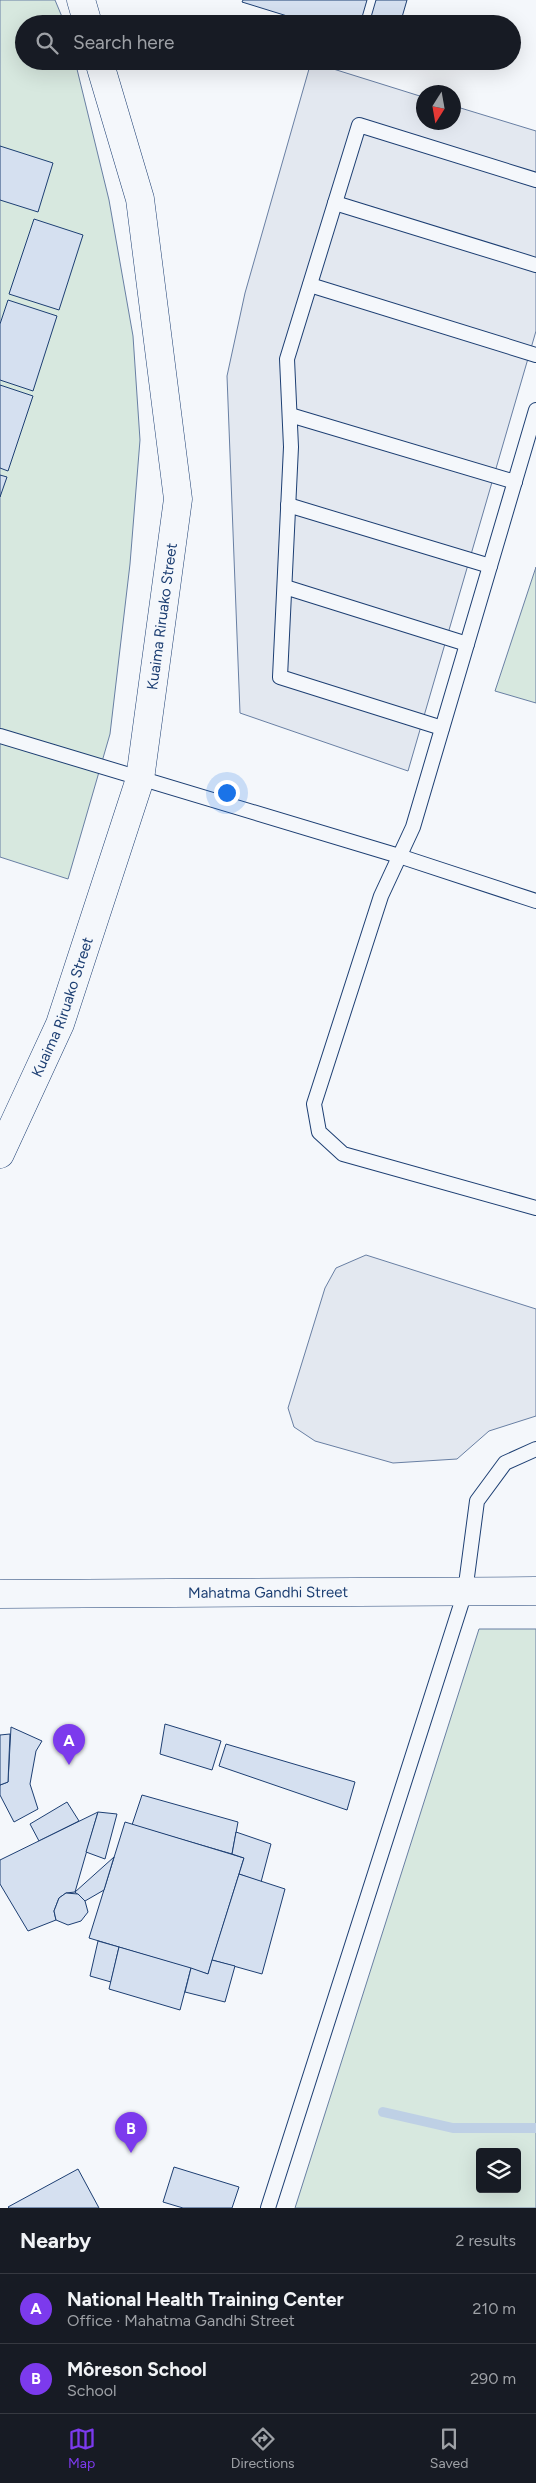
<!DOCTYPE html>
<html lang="en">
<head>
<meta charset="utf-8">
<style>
	:root { --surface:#171b24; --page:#242831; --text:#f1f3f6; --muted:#9ea1a6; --line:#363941; --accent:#7c3aed }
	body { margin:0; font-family:Figtree,sans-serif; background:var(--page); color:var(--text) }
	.controls { position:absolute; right:15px; bottom:15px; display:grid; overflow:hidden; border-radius:5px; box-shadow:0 5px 20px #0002 }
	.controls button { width:45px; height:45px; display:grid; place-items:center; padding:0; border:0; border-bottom:1px solid var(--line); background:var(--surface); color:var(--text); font:25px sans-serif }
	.compass { position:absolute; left:416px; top:85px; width:45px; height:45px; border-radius:50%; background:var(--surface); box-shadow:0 5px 20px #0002; rotate:191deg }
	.you { position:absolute; left:226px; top:792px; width:18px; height:18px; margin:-12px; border:4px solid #fff; border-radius:50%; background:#1a73e8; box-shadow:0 0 0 8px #1a73e833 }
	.badge { display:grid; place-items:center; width:32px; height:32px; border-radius:50%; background:var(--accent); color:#fff; font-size:16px; font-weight:700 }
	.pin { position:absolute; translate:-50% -41px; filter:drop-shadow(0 1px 2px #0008) }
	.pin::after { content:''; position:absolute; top:26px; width:18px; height:15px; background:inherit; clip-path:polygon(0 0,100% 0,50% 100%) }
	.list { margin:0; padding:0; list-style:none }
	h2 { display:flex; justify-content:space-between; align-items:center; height:65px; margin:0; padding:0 20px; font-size:21px }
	h2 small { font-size:16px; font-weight:400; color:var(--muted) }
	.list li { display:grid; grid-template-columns:32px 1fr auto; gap:15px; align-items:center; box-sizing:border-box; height:70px; padding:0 20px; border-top:1px solid var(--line) }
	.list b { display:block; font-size:19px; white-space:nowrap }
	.list p { margin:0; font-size:16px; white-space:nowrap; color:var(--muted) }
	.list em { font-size:16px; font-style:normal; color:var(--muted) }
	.icon { flex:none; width:28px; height:28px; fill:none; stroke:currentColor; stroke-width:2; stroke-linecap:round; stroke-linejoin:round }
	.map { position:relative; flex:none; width:536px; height:2208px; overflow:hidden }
	.search { position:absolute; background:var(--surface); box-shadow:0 5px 20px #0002; left:15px; right:15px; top:15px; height:55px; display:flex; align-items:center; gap:12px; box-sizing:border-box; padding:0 18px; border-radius:28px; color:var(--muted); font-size:19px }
	.sheet { height:205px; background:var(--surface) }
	nav { display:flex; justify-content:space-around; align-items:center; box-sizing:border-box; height:70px; border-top:1px solid var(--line); background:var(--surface); font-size:14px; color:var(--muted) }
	nav a { display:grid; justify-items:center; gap:2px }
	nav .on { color:var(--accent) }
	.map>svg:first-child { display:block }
</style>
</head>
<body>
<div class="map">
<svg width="536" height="2208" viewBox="0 0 536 2208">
	<rect width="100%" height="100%" fill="#f4f7fb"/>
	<g fill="#d7e8df" stroke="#687fa3" fill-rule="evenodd">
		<polygon points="0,0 55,0 65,24 24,24 24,61 75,61 109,200 133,336 140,440 130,564 110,734 68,879 0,857"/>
		<polygon points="536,567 536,703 495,691"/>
		<path d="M479,1629h57v579h-241zM480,2152h37v37h-37z"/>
	</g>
	<g fill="#e3e8f0" stroke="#687fa3">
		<polygon points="311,62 423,97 424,122 454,122 454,106 536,131 536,331 408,771 240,713 227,376 245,293"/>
		<polygon points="366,1255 536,1309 536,1416 489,1431 457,1459 393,1463 315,1441 294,1427 288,1408 325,1288 336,1268"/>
	</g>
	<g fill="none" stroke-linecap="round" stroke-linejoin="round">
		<polyline stroke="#bed0e5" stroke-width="10" points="383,2112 453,2128 536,2128"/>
	</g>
	<g fill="#d5e0f0" stroke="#1d3f73">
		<polygon points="243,0 367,0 360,24 313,24 242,2"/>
		<polygon points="376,0 407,0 400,24 369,24"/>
		<polygon points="0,146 53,163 38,212 0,200"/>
		<polygon points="34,219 83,235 59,310 9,294"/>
		<polygon points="8,300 57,316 33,391 0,380 0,324"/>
		<polygon points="0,385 33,396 8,471 0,468"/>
		<polygon points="0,475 7,477 0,497"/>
		<polygon points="165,1724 221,1741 212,1770 160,1754"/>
		<polygon points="11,1727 42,1741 36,1751 30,1784 38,1809 14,1822 0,1795 0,1785 8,1782"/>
		<polygon points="10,1734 8,1782 0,1785 0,1735"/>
		<polygon points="226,1744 355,1782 347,1810 219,1766"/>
		<polygon points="142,1795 238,1822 232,1854 132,1825"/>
		<polygon points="67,1802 79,1821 39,1841 30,1824"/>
		<polygon points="98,1812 75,1892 66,1893 59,1898 54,1911 56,1920 28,1931 0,1884 0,1860"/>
		<polygon points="98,1812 117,1814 105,1859 86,1852"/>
		<polygon points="125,1822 244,1858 208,1974 89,1938"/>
		<polygon points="236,1832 271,1844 261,1882 239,1874 244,1858 232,1854"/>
		<polygon points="114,1857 104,1890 85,1901 75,1892"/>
		<polygon points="239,1874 285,1889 262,1974 212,1960"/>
		<polygon points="66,1893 78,1894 85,1901 88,1912 81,1921 68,1925 56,1920 54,1911 59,1898"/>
		<polygon points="98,1941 119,1947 111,1982 90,1976"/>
		<polygon points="119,1947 191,1968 180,2010 109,1989"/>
		<polygon points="212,1960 235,1966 225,2002 185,1992 191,1968 208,1974"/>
		<polygon points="174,2167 239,2187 232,2208 183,2208 163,2202"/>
		<polygon points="78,2169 99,2208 9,2208 8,2207"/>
	</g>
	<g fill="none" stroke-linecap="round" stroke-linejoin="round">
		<defs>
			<g id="lane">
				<polyline points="335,203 536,265"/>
				<polyline points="310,285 536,355"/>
				<polyline points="536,410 413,827 381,896 314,1104 319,1132 343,1154 536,1208"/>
				<polyline points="290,415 515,482"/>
				<polyline points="288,505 490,566"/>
				<polyline points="285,587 467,644"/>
				<polyline points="442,728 280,677 291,447 287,359 359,125 536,180"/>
				<polyline points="0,736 399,856 536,901"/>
				<polyline points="268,2208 465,1592 477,1501 505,1463 536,1449"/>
			</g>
			<g id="street">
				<polyline points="81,0 88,24"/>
				<path id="s1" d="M0,1154l60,-130 80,-245 38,-280 -38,-300 -41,-138"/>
			</g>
			<g id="secondary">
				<path id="s2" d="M0,1594l536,-3"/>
			</g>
		</defs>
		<use href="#lane" stroke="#1d3f73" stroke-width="16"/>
		<use href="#street" stroke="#1d3f73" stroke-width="29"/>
		<use href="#secondary" stroke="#1d3f73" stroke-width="29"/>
		<use href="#lane" stroke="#f4f7fb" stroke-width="14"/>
		<use href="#street" stroke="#f4f7fb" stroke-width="28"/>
		<use href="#secondary" stroke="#f4f7fb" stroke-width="28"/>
	</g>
	<g text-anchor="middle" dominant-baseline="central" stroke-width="4" stroke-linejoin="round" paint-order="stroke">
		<g font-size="15" fill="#1d3f73" stroke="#f4f7fb">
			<text stroke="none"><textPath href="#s1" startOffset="565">Kuaima Riruako Street</textPath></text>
			<text stroke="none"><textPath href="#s1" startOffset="160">Kuaima Riruako Street</textPath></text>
			<text stroke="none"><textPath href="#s2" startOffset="268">Mahatma Gandhi Street</textPath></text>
		</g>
	</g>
</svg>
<div class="controls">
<button><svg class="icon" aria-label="layers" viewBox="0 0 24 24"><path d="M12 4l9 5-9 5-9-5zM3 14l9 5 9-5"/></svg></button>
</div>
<svg class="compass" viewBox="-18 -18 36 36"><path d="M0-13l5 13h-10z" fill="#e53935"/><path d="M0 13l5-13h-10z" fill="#9ea1a6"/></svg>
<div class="you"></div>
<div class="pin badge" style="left:69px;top:1765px">A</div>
<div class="pin badge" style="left:131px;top:2153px">B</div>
<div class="search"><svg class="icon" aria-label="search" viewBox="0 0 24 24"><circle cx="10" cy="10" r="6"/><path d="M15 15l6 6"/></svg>Search here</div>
</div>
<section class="sheet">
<h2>Nearby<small>2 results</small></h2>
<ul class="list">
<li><span class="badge">A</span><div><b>National Health Training Center</b><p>Office · Mahatma Gandhi Street</p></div><em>210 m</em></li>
<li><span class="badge">B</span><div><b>Môreson School</b><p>School</p></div><em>290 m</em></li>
</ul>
</section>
<nav>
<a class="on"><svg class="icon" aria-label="map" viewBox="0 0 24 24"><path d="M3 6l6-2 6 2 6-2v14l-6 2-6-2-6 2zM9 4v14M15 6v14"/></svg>Map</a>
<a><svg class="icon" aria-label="directions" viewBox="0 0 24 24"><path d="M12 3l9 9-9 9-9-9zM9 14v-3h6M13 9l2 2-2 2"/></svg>Directions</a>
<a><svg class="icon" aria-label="saved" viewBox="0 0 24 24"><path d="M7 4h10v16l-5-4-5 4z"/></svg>Saved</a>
</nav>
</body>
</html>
